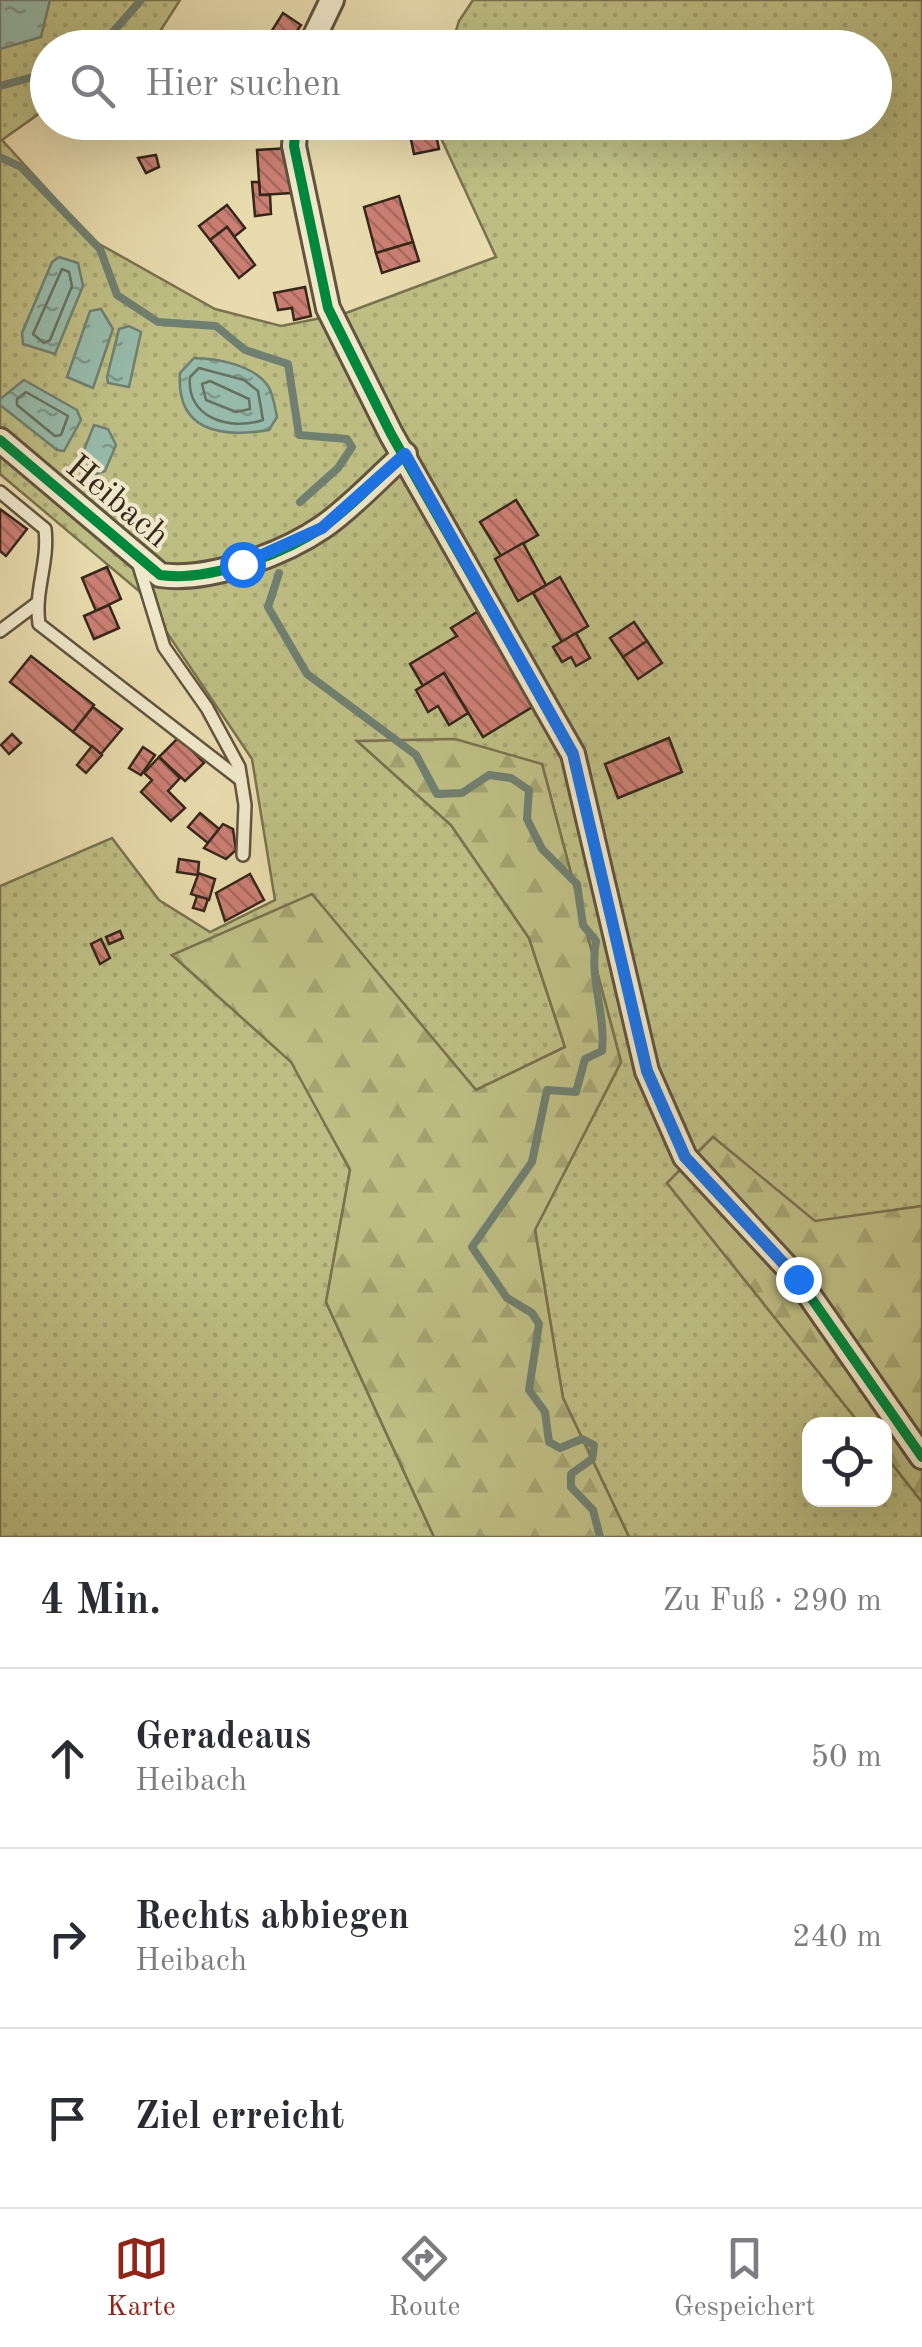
<!DOCTYPE html>
<html lang="de">
<head>
<meta charset="utf-8">
<style>
	:root { --surface:#fff; --page:#f2f2f3; --text:#2b2b33; --muted:#7c7c81; --line:#e1e1e2; --accent:#8f2418 }
	body { margin:0; font-family:"Old Standard TT",serif; background:var(--page); color:var(--text) }
	.controls { position:absolute; right:30px; bottom:30px; display:grid; overflow:hidden; border-radius:20px; box-shadow:0 10px 40px #0002 }
	.controls button { width:90px; height:90px; display:grid; place-items:center; padding:0; border:0; border-bottom:2px solid var(--line); background:var(--surface); color:var(--text); font:50px sans-serif }
	.stop { position:absolute; width:30px; height:30px; margin:-22px; border:8px solid #1a73e8; border-radius:50%; background:#fff }
	.stop.end { background:#1a73e8; border-color:#fff; box-shadow:0 2px 10px #0008 }
	.list { margin:0; padding:0; list-style:none }
	h2 { display:flex; justify-content:space-between; align-items:center; height:130px; margin:0; padding:0 40px; font-size:42px }
	h2 small { font-size:32px; font-weight:400; color:var(--muted) }
	.list li { display:grid; grid-template-columns:65px 1fr auto; gap:30px; align-items:center; box-sizing:border-box; height:180px; padding:0 40px; border-top:2px solid var(--line) }
	.list b { display:block; font-size:38px; white-space:nowrap }
	.list p { margin:0; font-size:32px; white-space:nowrap; color:var(--muted) }
	.list em { font-size:32px; font-style:normal; color:var(--muted) }
	.icon { flex:none; width:55px; height:55px; fill:none; stroke:currentColor; stroke-width:2; stroke-linecap:round; stroke-linejoin:round }
	.map { position:relative; flex:none; width:922px; height:1537px; overflow:hidden }
	.search { position:absolute; background:var(--surface); box-shadow:0 10px 40px #0002; left:30px; right:30px; top:30px; height:110px; display:flex; align-items:center; gap:25px; box-sizing:border-box; padding:0 35px; border-radius:55px; color:var(--muted); font-size:38px }
	.sheet { height:670px; background:var(--surface) }
	nav { display:flex; justify-content:space-around; align-items:center; box-sizing:border-box; height:140px; border-top:2px solid var(--line); background:var(--surface); font-size:28px; color:var(--muted) }
	nav a { display:grid; justify-items:center; gap:5px }
	nav .on { color:var(--accent) }
	.map>svg:first-child { display:block }
</style>
</head>
<body>
<div class="map">
<svg width="922" height="1537" viewBox="0 0 922 1537">
	<defs>
		<pattern id="green-dots" width="8" height="8" patternUnits="userSpaceOnUse" patternTransform="scale(2.5)"><rect width="8" height="8" fill="#bebe84"/><path d="M2 2h.1M6 6h.1" fill="none" stroke="#a4a371" stroke-width="1.8" stroke-linecap="round"/></pattern>
		<pattern id="forest-firs" width="22" height="20" patternUnits="userSpaceOnUse" patternTransform="scale(2.5)"><rect width="22" height="20" fill="#bebe84"/><path d="M5 1l3.5 6h-7zM16 11l3.5 6h-7z" fill="#a4a371"/></pattern>
		<pattern id="water-ripples" width="26" height="14" patternUnits="userSpaceOnUse" patternTransform="scale(2.5)"><rect width="26" height="14" fill="#97bbaa"/><path d="M2 4q2-2 4 0t4 0M15 11q2-2 4 0t4 0" fill="none" stroke="#7c988a"/></pattern>
		<pattern id="building-back-hatch" width="6" height="6" patternUnits="userSpaceOnUse" patternTransform="scale(2.5)"><rect width="6" height="6" fill="#cb7f73"/><path d="M-1 5l2 2M0 0l6 6M5-1l2 2" fill="none" stroke="#a6685e"/></pattern>
	</defs>
	<rect width="100%" height="100%" fill="#e8dbad"/>
	<filter id="stains"><feTurbulence type="fractalNoise" baseFrequency=".002" numOctaves="4"/><feColorMatrix values="0 0 0 0 .2 0 0 0 0 .09 0 0 0 0 .02 0 0 0 .5 -.17"/></filter>
	<radialGradient id="worn" r=".72"><stop offset=".6" stop-color="#630" stop-opacity="0"/><stop offset="1" stop-color="#630" stop-opacity=".3"/></radialGradient>
	<polygon fill="url(#green-dots)" stroke="#7a724f" stroke-width="2.5" points="0,0 180,0 150,47 48,48 47,108 2,140 94,241 215,309 281,326 346,313 496,257 434,123 874,122 874,48 451,47 459,21 473,0 922,0 922,1206 815,1222 713,1137 667,1183 860,1424 810,1424 810,1500 884,1500 885,1455 922,1502 922,1537 629,1537 563,1398 535,1229 621,1062 542,764 358,742 451,825 529,938 565,1047 476,1090 312,895 172,955 292,1062 350,1170 326,1302 434,1537 0,1537 0,886 112,838 159,900 210,932 275,900 252,759 139,591 0,474"/>
	<g fill="url(#forest-firs)" stroke="#7a724f" stroke-width="2.5">
		<polygon points="455,739 542,764 621,1062 535,1230 563,1398 629,1537 434,1537 326,1302 350,1170 291,1062 172,955 312,894 476,1090 565,1047 529,938 451,825 357,741"/>
		<polygon points="713,1137 815,1221 922,1206 922,1502 885,1455 884,1424 860,1424 667,1183"/>
	</g>
	<g fill="url(#water-ripples)" stroke="#708070" stroke-width="2.5">
		<polygon points="0,0 50,0 41,37 0,49"/>
		<polygon points="59,257 78,263 83,286 55,354 23,344 22,333 52,262"/>
		<polygon points="101,309 113,329 93,388 67,377 90,311"/>
		<polygon points="129,326 141,332 129,387 108,383 107,377 119,329"/>
		<path d="M194,358c22,0 60,7 74,28 5,7 7,22 9,31l-8,13c-49,8 -93,1 -89,-57z"/>
		<polygon points="24,380 77,410 81,420 64,451 57,450 0,405 0,399"/>
		<polygon points="94,425 108,429 116,445 105,471 96,474 79,462"/>
	</g>
	<g fill="none" stroke-linecap="round" stroke-linejoin="round">
		<g stroke="#667162" stroke-width="2.5">
			<polygon points="62,269 69,272 72,286 50,340 44,343 33,334"/>
			<path d="M199,368l45,12 14,11 5,29c-33,11 -77,-2 -73,-43z"/>
			<polygon points="210,381 249,399 250,409 236,412 206,400 202,384"/>
			<polygon points="26,392 68,416 61,435 55,436 17,405 17,399"/>
		</g>
		<g stroke="#708070" stroke-width="8">
			<polyline points="99,48 141,0"/>
			<polyline points="0,86 48,73"/>
			<polyline points="0,157 21,167 100,249 117,295 158,322 216,326 245,350 288,364 299,435 347,439 352,447 338,468 300,502"/>
			<path d="M279,573l-11,34 39,67 109,81 21,39 25,-1 27,-18 22,3 18,12 -2,29 15,30 35,35 6,41 13,16c-7,38 10,73 6,110l-17,8 -9,33 -29,-2 -15,72 -60,85 35,51 25,15 7,11 -10,66 16,22 4,30 11,6 22,-9 12,6 -2,14 -21,15v13l22,23 7,27"/>
		</g>
	</g>
	<g fill="url(#building-back-hatch)" stroke="#36271a" stroke-width="2.5">
		<polygon points="283,13 301,25 286,48 261,48"/>
		<polygon points="434,125 439,149 414,154 409,130"/>
		<polygon points="289,148 292,193 260,195 257,150"/>
		<polygon points="156,155 159,167 146,173 138,158"/>
		<polygon points="252,182 259,182 260,195 270,195 271,214 255,216"/>
		<polygon points="399,196 413,242 376,253 364,207"/>
		<polygon points="227,205 245,228 234,237 227,227 210,240 199,226"/>
		<polygon points="227,227 255,265 239,278 210,240"/>
		<polygon points="413,242 419,261 382,273 376,253"/>
		<polygon points="305,287 311,316 294,320 292,308 278,310 274,293"/>
		<polygon points="516,500 538,535 501,556 480,522"/>
		<polygon points="0,509 27,529 6,556 0,551"/>
		<polygon points="523,543 546,585 518,601 495,559"/>
		<polygon points="107,567 121,599 96,611 82,578"/>
		<polygon points="560,577 588,626 562,642 533,593"/>
		<polygon points="109,605 119,628 94,639 84,616"/>
		<polygon points="477,612 534,706 483,737 444,673 423,686 410,664 457,636 451,628"/>
		<polygon points="634,622 647,641 623,657 610,638"/>
		<polygon points="576,633 590,658 576,666 571,657 562,662 553,647"/>
		<polygon points="647,641 662,663 638,679 623,657"/>
		<polygon points="31,656 94,705 73,732 10,682"/>
		<polygon points="444,673 468,713 449,725 438,706 428,712 416,690"/>
		<polygon points="93,707 122,729 101,754 73,732"/>
		<polygon points="12,734 21,743 9,754 1,745"/>
		<polygon points="179,737 204,763 185,781 159,757"/>
		<polygon points="669,738 682,772 618,798 605,764"/>
		<polygon points="92,746 102,755 86,773 77,765"/>
		<polygon points="143,747 155,755 141,775 129,768"/>
		<polygon points="159,757 180,778 168,791 185,808 171,821 141,792 152,780 144,773"/>
		<polygon points="200,813 219,829 208,843 188,827"/>
		<polygon points="223,824 233,829 236,850 226,859 204,848"/>
		<polygon points="179,859 199,862 198,873 215,879 209,900 191,894 198,875 177,872"/>
		<polygon points="250,874 264,900 225,921 216,893"/>
		<polygon points="197,896 208,899 204,911 193,908"/>
		<polygon points="120,931 123,938 109,944 106,937"/>
		<polygon points="101,939 110,958 100,964 91,944"/>
	</g>
	<g fill="none" stroke-linecap="round" stroke-linejoin="round">
		<defs>
			<g id="lane">
				<path d="M0,492l45,37c4,34 -11,62 -6,95l202,156"/>
				<polyline points="137,559 164,647 207,708 239,767 245,805 243,855"/>
				<polyline points="0,631 36,604"/>
			</g>
			<g id="street">
				<polyline points="309,48 332,0"/>
				<polyline points="296,122 294,146 328,308 391,434 573,754 647,1071 685,1157 798,1279 922,1457"/>
				<path d="M0,440l160,135c48,7 122,-20 163,-48 29,-20 55,-49 82,-73"/>
			</g>
		</defs>
		<use href="#lane" stroke="#62543f" stroke-width="16"/>
		<use href="#street" stroke="#62543f" stroke-width="28"/>
		<use href="#lane" stroke="#f0e8ca" stroke-width="11"/>
		<use href="#street" stroke="#f0e8ca" stroke-width="22"/>
		<defs>
			<g id="cycleway">
				<polyline points="296,122 294,146 328,308 391,434 573,754 647,1071 685,1157 798,1279 922,1457"/>
				<path d="M0,440l160,135c48,7 122,-20 163,-48 29,-20 55,-49 82,-73"/>
			</g>
		</defs>
		<use href="#cycleway" stroke="#f0e8ca" stroke-width="16"/>
		<use href="#cycleway" stroke="#00873e" stroke-width="10"/>
	</g>
	<g fill="none" stroke-linecap="round" stroke-linejoin="round">
		<polyline stroke="#1a73e8" stroke-width="12" points="242,564 322,528 405,454 573,754 647,1071 685,1157 798,1279"/>
	</g>
	<g text-anchor="middle" dominant-baseline="central" stroke-width="8" stroke-linejoin="round" paint-order="stroke">
		<g font-size="35" fill="#36271a" stroke="#f0e8ca">
			<text transform="translate(117 502) rotate(40)">Heibach</text>
		</g>
	</g>
	<rect width="100%" height="100%" filter="url(#stains)"/>
	<rect width="100%" height="100%" fill="url(#worn)"/>
</svg>
<div class="controls">
<button><svg class="icon" aria-label="locate" viewBox="0 0 24 24"><circle cx="12" cy="12" r="6"/><path d="M12 2v4M12 18v4M2 12h4M18 12h4"/></svg></button>
</div>
<div class="stop" style="left:242px;top:564px"></div>
<div class="stop end" style="left:798px;top:1279px"></div>
<div class="search"><svg class="icon" aria-label="search" viewBox="0 0 24 24"><circle cx="10" cy="10" r="6"/><path d="M15 15l6 6"/></svg>Hier suchen</div>
</div>
<section class="sheet">
<h2>4 Min.<small>Zu Fuß · 290 m</small></h2>
<ul class="list">
<li><svg class="icon" aria-label="ahead" viewBox="0 0 24 24"><path d="M12 20V5M6 11l6-6 6 6"/></svg><div><b>Geradeaus</b><p>Heibach</p></div><em>50 m</em></li>
<li><svg class="icon" aria-label="right" viewBox="0 0 24 24"><path d="M7 20v-9h11M14 6l5 5-5 5"/></svg><div><b>Rechts abbiegen</b><p>Heibach</p></div><em>240 m</em></li>
<li><svg class="icon" aria-label="arrive" viewBox="0 0 24 24"><path d="M6 21V4h12l-3 4 3 4H6"/></svg><div><b>Ziel erreicht</b></div></li>
</ul>
</section>
<nav>
<a class="on"><svg class="icon" aria-label="map" viewBox="0 0 24 24"><path d="M3 6l6-2 6 2 6-2v14l-6 2-6-2-6 2zM9 4v14M15 6v14"/></svg>Karte</a>
<a><svg class="icon" aria-label="directions" viewBox="0 0 24 24"><path d="M12 3l9 9-9 9-9-9zM9 14v-3h6M13 9l2 2-2 2"/></svg>Route</a>
<a><svg class="icon" aria-label="saved" viewBox="0 0 24 24"><path d="M7 4h10v16l-5-4-5 4z"/></svg>Gespeichert</a>
</nav>
</body>
</html>
